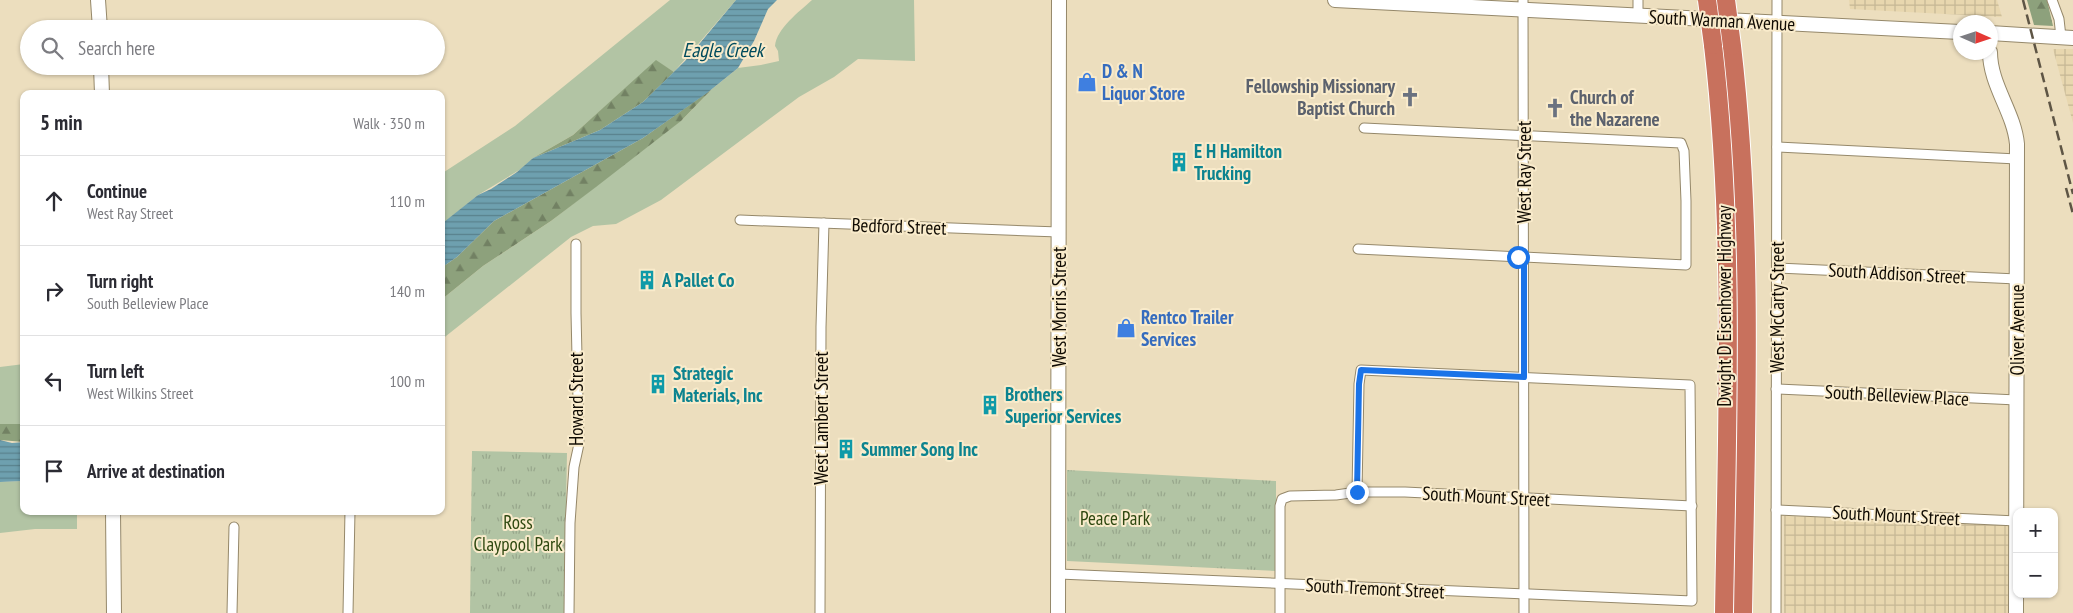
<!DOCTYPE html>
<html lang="en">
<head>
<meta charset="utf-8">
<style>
	:root { --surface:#fff; --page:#f2f2f3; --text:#2b2b33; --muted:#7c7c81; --line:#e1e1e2 }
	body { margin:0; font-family:"PT Sans Narrow",sans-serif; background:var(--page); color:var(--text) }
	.controls { position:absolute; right:15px; bottom:15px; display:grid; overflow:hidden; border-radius:10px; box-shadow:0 1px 4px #0004 }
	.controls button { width:45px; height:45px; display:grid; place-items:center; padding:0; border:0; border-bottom:1px solid var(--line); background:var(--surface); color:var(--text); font:25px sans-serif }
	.compass { position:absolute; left:1953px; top:15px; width:45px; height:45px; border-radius:50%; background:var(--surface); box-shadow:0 1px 4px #0004; rotate:93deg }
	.stop { position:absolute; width:15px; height:15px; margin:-11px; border:4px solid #1a73e8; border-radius:50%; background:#fff }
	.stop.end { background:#1a73e8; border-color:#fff; box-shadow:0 1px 5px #0008 }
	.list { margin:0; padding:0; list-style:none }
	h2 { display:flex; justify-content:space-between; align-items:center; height:65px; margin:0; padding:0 20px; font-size:21px }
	h2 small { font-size:16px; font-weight:400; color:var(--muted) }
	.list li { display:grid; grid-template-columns:32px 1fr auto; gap:15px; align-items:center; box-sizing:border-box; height:90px; padding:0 20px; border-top:1px solid var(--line) }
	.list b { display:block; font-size:19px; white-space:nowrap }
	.list p { margin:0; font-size:16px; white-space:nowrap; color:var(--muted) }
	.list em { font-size:16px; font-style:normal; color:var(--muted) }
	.icon { flex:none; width:28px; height:28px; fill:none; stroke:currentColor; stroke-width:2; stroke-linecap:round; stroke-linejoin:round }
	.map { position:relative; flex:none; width:2073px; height:613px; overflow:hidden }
	.search { position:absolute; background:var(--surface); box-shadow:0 1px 4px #0004; left:20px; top:20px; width:425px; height:55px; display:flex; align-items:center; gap:12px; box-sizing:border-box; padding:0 18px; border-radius:28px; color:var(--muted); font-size:19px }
	.panel { position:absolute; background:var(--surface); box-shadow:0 1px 4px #0004; left:20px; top:90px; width:425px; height:425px; border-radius:10px }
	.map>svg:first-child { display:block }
</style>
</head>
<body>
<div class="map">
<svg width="2073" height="613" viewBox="0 0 2073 613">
	<defs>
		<pattern id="industrial-grid" width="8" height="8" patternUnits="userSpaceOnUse" patternTransform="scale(1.25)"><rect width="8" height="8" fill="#e8d7af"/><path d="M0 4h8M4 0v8" fill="none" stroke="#c6b795"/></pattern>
		<pattern id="forest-firs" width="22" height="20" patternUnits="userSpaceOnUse" patternTransform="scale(1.25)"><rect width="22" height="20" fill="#8da17c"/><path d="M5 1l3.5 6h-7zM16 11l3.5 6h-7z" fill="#728163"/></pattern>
		<pattern id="park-tufts" width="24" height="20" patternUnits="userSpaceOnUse" patternTransform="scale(1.25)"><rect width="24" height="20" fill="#b2c4a4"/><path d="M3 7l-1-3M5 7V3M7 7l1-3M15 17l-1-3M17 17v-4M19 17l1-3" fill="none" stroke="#98a78c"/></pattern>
		<pattern id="water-rules" width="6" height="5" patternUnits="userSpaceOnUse" patternTransform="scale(1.25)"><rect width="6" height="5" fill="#6ea0af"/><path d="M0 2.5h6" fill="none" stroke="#59818c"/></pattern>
	</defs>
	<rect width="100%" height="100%" fill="#ecdebe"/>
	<g fill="url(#industrial-grid)">
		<polygon points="1849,0 1997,0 2002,17 1850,9"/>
		<polygon points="2053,49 2073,49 2073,123"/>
		<polygon points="1784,516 2010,524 2009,613 1784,613"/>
	</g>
	<g fill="#b2c4a4">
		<polygon points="670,0 736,0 674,72 656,61 573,135 533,158 521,169 478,195 441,225 441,174 515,126"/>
		<path d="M812,0h102l1,61 -57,-2 -24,18 -35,20 -138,103 -45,24 -23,2 -22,11 -130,103v-40l42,-34 68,-45 132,-102 29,-30 26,-21 23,-3 18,-4 -1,-10 -3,-5c2,-18 24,-34 37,-46z"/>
		<polygon points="24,364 24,424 0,424 0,367"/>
		<polygon points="24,481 24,511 77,511 77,529 35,529 0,533 0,482"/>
	</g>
	<g fill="url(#forest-firs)">
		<polygon points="2027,0 2047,0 2053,26 2034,25"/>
		<polygon points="656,60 674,72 643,102 600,130 533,158 573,135"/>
		<polygon points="712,89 681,121 596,187 551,221 483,266 441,300 441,268 457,257 494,221 643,138"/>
		<polygon points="0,424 24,424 24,442 0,440"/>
	</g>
	<g fill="url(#park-tufts)">
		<polygon points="472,451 567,453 564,613 470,613"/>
		<polygon points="1067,470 1276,481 1276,571 1067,561"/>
	</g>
	<g fill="url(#water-rules)">
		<polygon points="736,0 777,0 768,9 754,41 738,68 707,93 643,138 494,221 457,257 441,268 441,225 444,222 478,195 491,189 517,172 533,158 600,130 643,102 685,61"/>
		<polygon points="0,440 12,443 24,442 24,481 0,482"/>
	</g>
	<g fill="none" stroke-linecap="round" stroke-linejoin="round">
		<defs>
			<g id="street">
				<polyline points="1523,0 1524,613"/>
				<polyline points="2052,0 2059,19 2061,37"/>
				<polyline points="1638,16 1638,0"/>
				<polyline points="1777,147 2017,159"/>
				<polyline points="740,220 1059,232"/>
				<polyline points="1358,249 1686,265 1686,201 1684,151 1681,143 1364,128"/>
				<polyline points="1777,268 2017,279"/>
				<polyline points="1776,389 2017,400"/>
				<polyline points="1776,510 2017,521"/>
				<polyline points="1059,574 1692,601 1690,385 1361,370 1359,384 1357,492"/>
				<polyline points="232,613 234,527"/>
				<polyline points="348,613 350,511"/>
				<polyline points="569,613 570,523 574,467 579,444 576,313 576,244"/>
				<polyline points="820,613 821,327 824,223"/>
				<polyline points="1280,613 1280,506 1282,499 1290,496 1336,495 1357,492 1405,492 1692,506"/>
				<polyline points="1776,613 1777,0"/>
			</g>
			<g id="secondary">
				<polyline points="98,0 100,29"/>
				<polyline points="1335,0 1960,32"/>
				<polyline points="1990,33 2073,38"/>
				<path d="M1990,52c0,33 24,60 27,92l-1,469"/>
				<polyline points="101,66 102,94"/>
				<polyline points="113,511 114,613"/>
				<polyline points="1058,613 1059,0"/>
			</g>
			<g id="highway">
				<path d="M1713,45c22,189 14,378 11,568"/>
				<path d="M1732,46c22,188 14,378 11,567"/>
			</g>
		</defs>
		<use href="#street" stroke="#95886a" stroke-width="11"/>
		<use href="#secondary" stroke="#95886a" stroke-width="16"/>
		<use href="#highway" stroke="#fff" stroke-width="20"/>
		<use href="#street" stroke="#fff" stroke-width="9"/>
		<use href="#secondary" stroke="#fff" stroke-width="14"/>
		<use href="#highway" stroke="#c8715d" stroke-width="18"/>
		<g stroke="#5e5545" stroke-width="2.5" stroke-dasharray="10 5" stroke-linecap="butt">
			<polyline points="2023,0 2073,194"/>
			<polyline points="2066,188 2073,214"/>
		</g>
		<defs>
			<g id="highway-bridge">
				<polyline points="1707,0 1713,45"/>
				<polyline points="1726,0 1732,46"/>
			</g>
		</defs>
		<use href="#highway-bridge" stroke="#fff" stroke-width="20" stroke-linecap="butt"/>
		<use href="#highway-bridge" stroke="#c8715d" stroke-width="18"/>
	</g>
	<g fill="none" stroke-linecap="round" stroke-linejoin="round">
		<polyline stroke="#1a73e8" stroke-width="6" points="1357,492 1359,384 1361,370 1524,377 1524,257 1518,257"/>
	</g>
	<defs>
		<symbol id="shop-bare" viewBox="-9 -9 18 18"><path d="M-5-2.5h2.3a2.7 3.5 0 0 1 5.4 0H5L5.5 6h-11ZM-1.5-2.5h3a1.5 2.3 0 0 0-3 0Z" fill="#3f7fe0" stroke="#f9ebcb" stroke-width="2.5" paint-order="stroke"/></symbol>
		<symbol id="church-bare" viewBox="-9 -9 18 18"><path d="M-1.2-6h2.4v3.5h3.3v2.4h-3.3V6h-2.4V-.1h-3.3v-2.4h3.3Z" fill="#6b7280" stroke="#f9ebcb" stroke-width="2.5" paint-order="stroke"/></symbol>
		<symbol id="building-bare" viewBox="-9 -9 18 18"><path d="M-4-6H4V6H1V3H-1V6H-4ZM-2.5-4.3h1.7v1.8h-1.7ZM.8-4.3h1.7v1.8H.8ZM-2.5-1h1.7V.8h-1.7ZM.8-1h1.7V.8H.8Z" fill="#0f9aa8" stroke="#f9ebcb" stroke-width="2.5" paint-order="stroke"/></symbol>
	</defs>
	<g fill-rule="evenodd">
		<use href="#shop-bare" x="1073" y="68" width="28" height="28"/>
		<use href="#church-bare" x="1396" y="83" width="28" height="28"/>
		<use href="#church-bare" x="1541" y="94" width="28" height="28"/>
		<use href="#building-bare" x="1165" y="148" width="28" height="28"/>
		<use href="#building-bare" x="633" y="266" width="28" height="28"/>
		<use href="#shop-bare" x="1112" y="314" width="28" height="28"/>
		<use href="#building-bare" x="644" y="370" width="28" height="28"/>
		<use href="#building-bare" x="976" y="391" width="28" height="28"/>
		<use href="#building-bare" x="832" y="435" width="28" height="28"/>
	</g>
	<g text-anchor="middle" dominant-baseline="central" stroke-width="4" stroke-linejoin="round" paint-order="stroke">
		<g font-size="19" fill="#100b03" stroke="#f9ebcb">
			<text transform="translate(1722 20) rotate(3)">South Warman Avenue</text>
			<text transform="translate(1524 172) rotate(-90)">West Ray Street</text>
			<text transform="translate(899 226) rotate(2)">Bedford Street</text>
			<text transform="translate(1897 273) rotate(3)">South Addison Street</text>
			<text transform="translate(1724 306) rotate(-90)">Dwight D Eisenhower Highway</text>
			<text transform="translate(1059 307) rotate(-90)">West Morris Street</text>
			<text transform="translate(1777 307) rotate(-90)">West McCarty Street</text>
			<text transform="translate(2017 330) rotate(-90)">Oliver Avenue</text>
			<text transform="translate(1897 395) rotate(3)">South Belleview Place</text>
			<text transform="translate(576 399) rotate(-90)">Howard Street</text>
			<text transform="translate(821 418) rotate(-90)">West Lambert Street</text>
			<text transform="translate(1486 496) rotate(3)">South Mount Street</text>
			<text transform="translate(1896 515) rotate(3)">South Mount Street</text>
			<text transform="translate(1375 588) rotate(3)">South Tremont Street</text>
		</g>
		<g font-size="19" font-weight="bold" fill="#366cbe" stroke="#f9ebcb" text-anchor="start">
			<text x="1102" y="71">D &amp; N<tspan x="1102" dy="22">Liquor Store</tspan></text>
			<text x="1141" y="317">Rentco Trailer<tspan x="1141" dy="22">Services</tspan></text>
		</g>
		<g font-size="19" font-weight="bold" fill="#5b616d" stroke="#f9ebcb" text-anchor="end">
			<text x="1395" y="86">Fellowship Missionary<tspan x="1395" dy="22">Baptist Church</tspan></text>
			<text x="1570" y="97" text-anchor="start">Church of<tspan x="1570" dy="22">the Nazarene</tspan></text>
		</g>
		<g font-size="19" font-weight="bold" fill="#0d838f" stroke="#f9ebcb" text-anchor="start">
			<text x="1194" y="151">E H Hamilton<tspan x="1194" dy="22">Trucking</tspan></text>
			<text x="662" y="280">A Pallet Co</text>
			<text x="673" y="373">Strategic<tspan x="673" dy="22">Materials, Inc</tspan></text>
			<text x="1005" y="394">Brothers<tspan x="1005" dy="22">Superior Services</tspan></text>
			<text x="861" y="449">Summer Song Inc</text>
		</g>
		<g font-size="19" fill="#2e4810" stroke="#f9ebcb">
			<text x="1115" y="518">Peace Park</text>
			<text x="518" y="522">Ross<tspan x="518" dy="22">Claypool Park</tspan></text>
		</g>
		<g font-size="20" font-style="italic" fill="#004b5c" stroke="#f9ebcb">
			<text x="723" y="50">Eagle Creek</text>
		</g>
	</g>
</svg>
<div class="controls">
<button>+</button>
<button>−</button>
</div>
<svg class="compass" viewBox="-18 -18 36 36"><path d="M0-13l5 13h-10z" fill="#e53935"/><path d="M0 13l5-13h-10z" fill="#7c7c81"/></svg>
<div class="stop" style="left:1518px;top:257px"></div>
<div class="stop end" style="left:1357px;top:492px"></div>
<div class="search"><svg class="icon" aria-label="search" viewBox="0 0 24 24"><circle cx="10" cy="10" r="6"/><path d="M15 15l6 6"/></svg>Search here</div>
<section class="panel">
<h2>5 min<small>Walk · 350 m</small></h2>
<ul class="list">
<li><svg class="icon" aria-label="ahead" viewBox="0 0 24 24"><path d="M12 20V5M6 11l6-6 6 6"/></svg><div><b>Continue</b><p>West Ray Street</p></div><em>110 m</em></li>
<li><svg class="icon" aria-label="right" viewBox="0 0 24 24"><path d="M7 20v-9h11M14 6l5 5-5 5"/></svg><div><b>Turn right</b><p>South Belleview Place</p></div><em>140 m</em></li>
<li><svg class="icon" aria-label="left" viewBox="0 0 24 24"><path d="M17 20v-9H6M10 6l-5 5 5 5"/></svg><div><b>Turn left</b><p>West Wilkins Street</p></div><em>100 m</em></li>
<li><svg class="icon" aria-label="arrive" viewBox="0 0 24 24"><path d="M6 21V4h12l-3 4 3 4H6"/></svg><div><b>Arrive at destination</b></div></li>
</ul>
</section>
</div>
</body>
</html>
